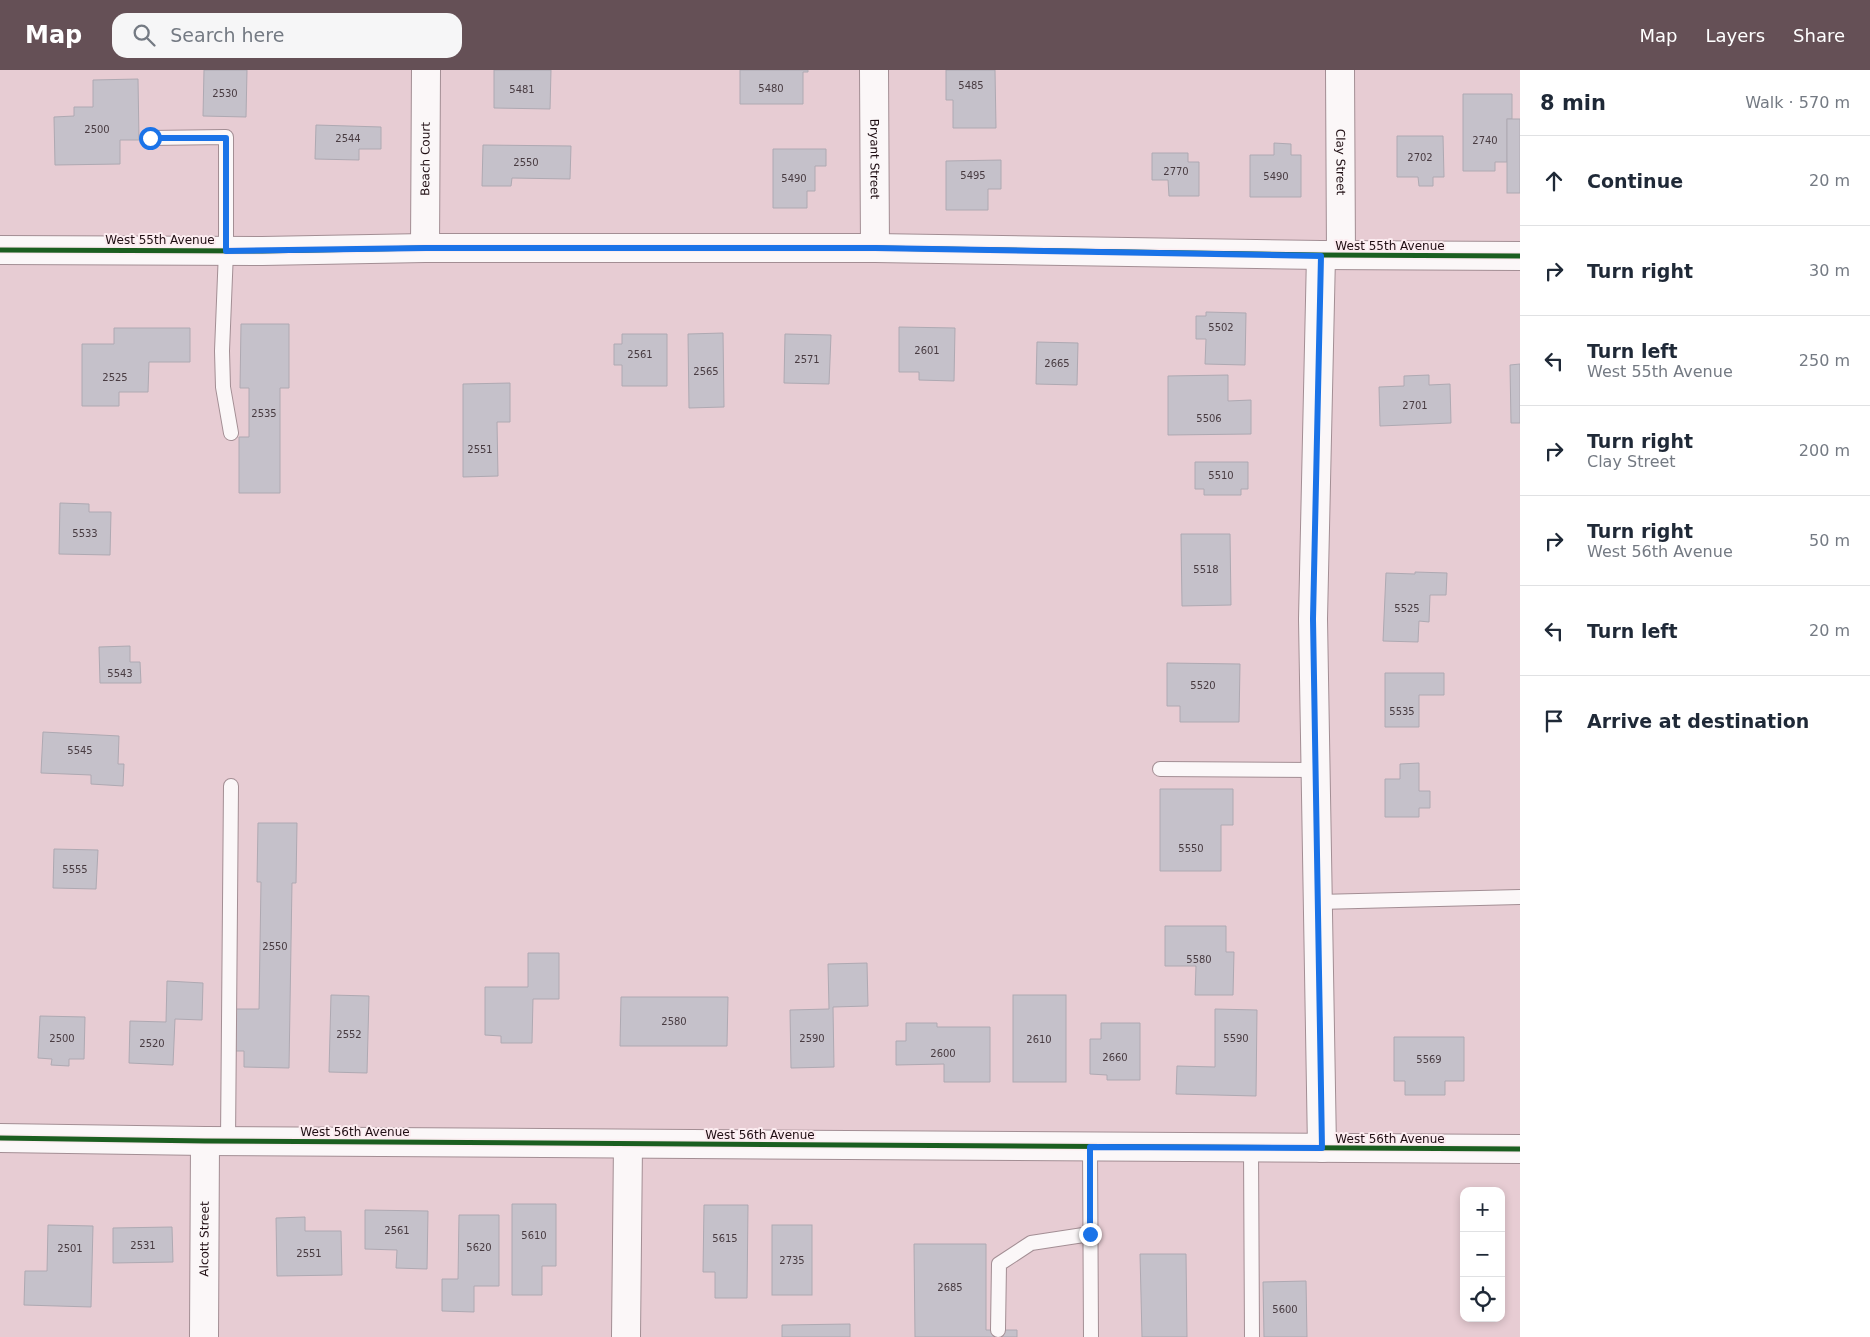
<!DOCTYPE html>
<html lang="en">
<head>
<meta charset="utf-8">
<style>
	:root { --surface:#fff; --page:#f6f6f7; --text:#1f2937; --muted:#747a83; --line:#e0e1e3; --accent:#655056 }
	body { margin:0; font-family:"DejaVu Sans",sans-serif; background:var(--page); color:var(--text) }
	.controls { position:absolute; right:15px; bottom:15px; display:grid; overflow:hidden; border-radius:10px; box-shadow:0 2px 8px #0003 }
	.controls button { width:45px; height:45px; display:grid; place-items:center; padding:0; border:0; border-bottom:1px solid var(--line); background:var(--surface); color:var(--text); font:25px sans-serif }
	.stop { position:absolute; width:15px; height:15px; margin:-11px; border:4px solid #1a73e8; border-radius:50%; background:#fff }
	.stop.end { background:#1a73e8; border-color:#fff; box-shadow:0 1px 5px #0008 }
	.list { margin:0; padding:0; list-style:none }
	h2 { display:flex; justify-content:space-between; align-items:center; height:65px; margin:0; padding:0 20px; font-size:21px }
	h2 small { font-size:16px; font-weight:400; color:var(--muted) }
	.list li { display:grid; grid-template-columns:32px 1fr auto; gap:15px; align-items:center; box-sizing:border-box; height:90px; padding:0 20px; border-top:1px solid var(--line) }
	.list b { display:block; font-size:19px; white-space:nowrap }
	.list p { margin:0; font-size:16px; white-space:nowrap; color:var(--muted) }
	.list em { font-size:16px; font-style:normal; color:var(--muted) }
	.icon { flex:none; width:28px; height:28px; fill:none; stroke:currentColor; stroke-width:2; stroke-linecap:round; stroke-linejoin:round }
	.map { position:relative; flex:none; width:1520px; height:1267px; overflow:hidden }
	header { display:flex; align-items:center; gap:30px; box-sizing:border-box; height:70px; padding:0 25px; background:var(--accent); color:#fff }
	header strong { font-size:24px }
	nav { display:flex; gap:28px; margin-inline-start:auto; font-size:18px }
	.search { width:350px; height:45px; background:var(--page); display:flex; align-items:center; gap:12px; box-sizing:border-box; padding:0 18px; border-radius:15px; color:var(--muted); font-size:19px }
	main { display:flex }
	aside { flex:1; background:var(--surface) }
	.map>svg:first-child { display:block }
</style>
</head>
<body>
<header>
<strong>Map</strong>
<div class="search"><svg class="icon" aria-label="search" viewBox="0 0 24 24"><circle cx="10" cy="10" r="6"/><path d="M15 15l6 6"/></svg>Search here</div>
<nav><a>Map</a><a>Layers</a><a>Share</a></nav>
</header>
<main>
<div class="map">
<svg width="1520" height="1267" viewBox="0 0 1520 1267">
	<rect width="100%" height="100%" fill="#e7ccd3"/>
	<g fill="#c5c1ca" stroke="#aea9b2">
		<polygon points="204,0 247,0 246,47 203,46"/>
		<polygon points="494,0 551,0 550,39 494,38"/>
		<polygon points="740,0 808,0 808,2 803,2 803,34 740,34"/>
		<polygon points="946,0 995,0 996,58 953,58 953,30 946,30"/>
		<polygon points="138,9 139,70 120,70 120,94 55,95 54,47 74,46 74,37 93,37 93,10"/>
		<polygon points="1463,24 1512,24 1512,49 1507,49 1507,92 1495,92 1495,101 1463,101"/>
		<rect x="1507" y="49" width="13" height="74"/>
		<polygon points="316,55 381,57 381,79 359,79 359,90 315,89"/>
		<polygon points="1397,66 1443,66 1444,107 1433,107 1433,116 1419,116 1418,107 1397,107"/>
		<polygon points="1274,73 1291,74 1291,85 1301,85 1301,127 1250,127 1250,85 1274,85"/>
		<polygon points="483,75 571,76 570,109 512,108 511,116 482,116"/>
		<polygon points="773,79 826,79 826,96 815,96 815,121 807,121 807,138 773,138"/>
		<polygon points="1152,83 1188,83 1188,92 1199,92 1199,126 1169,126 1168,110 1152,110"/>
		<polygon points="1001,90 1001,119 988,119 988,140 946,140 946,91"/>
		<polygon points="1206,242 1246,243 1245,295 1205,294 1206,269 1196,269 1196,246 1206,246"/>
		<polygon points="241,254 289,254 289,318 280,318 280,423 239,423 239,367 249,367 249,318 240,318"/>
		<polygon points="899,257 955,258 954,311 919,310 919,302 899,302"/>
		<polygon points="114,258 190,258 190,292 149,292 148,322 119,322 119,336 82,336 82,274 114,274"/>
		<polygon points="723,263 724,337 689,338 688,264"/>
		<polygon points="622,264 667,264 667,316 622,316 622,295 614,295 614,274 622,274"/>
		<polygon points="785,264 831,265 829,314 784,313"/>
		<polygon points="1037,272 1078,273 1077,315 1036,314"/>
		<polygon points="1520,294 1520,353 1511,353 1510,295"/>
		<polygon points="1228,305 1228,331 1251,330 1251,364 1168,365 1168,306"/>
		<polygon points="1429,305 1429,315 1450,314 1451,353 1380,356 1379,317 1404,316 1404,306"/>
		<polygon points="510,313 510,352 497,352 498,406 463,407 463,314"/>
		<polygon points="1195,392 1248,392 1248,419 1241,419 1241,425 1204,425 1204,419 1195,419"/>
		<polygon points="60,433 89,434 89,442 111,442 110,485 59,484"/>
		<polygon points="1181,464 1230,464 1231,535 1182,536"/>
		<polygon points="1415,502 1447,503 1446,525 1430,525 1429,552 1419,551 1418,572 1383,571 1386,503 1415,504"/>
		<polygon points="130,576 130,592 140,592 141,613 100,613 99,577"/>
		<polygon points="1167,593 1240,594 1239,652 1180,652 1180,636 1167,636"/>
		<polygon points="1385,603 1444,603 1444,625 1419,625 1419,657 1385,657"/>
		<polygon points="43,662 119,666 118,694 124,694 123,716 91,714 91,705 41,703"/>
		<polygon points="1419,693 1419,721 1430,721 1430,738 1419,738 1419,747 1385,747 1385,709 1400,709 1400,694"/>
		<polygon points="1160,719 1233,719 1233,755 1221,755 1221,801 1160,801"/>
		<polygon points="258,753 297,753 296,813 292,813 289,998 244,997 244,981 233,981 234,939 259,939 261,812 257,812"/>
		<polygon points="54,779 98,780 96,819 53,818"/>
		<polygon points="1165,856 1226,856 1226,882 1234,882 1233,925 1195,925 1196,896 1165,896"/>
		<polygon points="528,883 559,883 559,929 533,929 532,973 501,973 501,966 485,965 485,917 528,917"/>
		<polygon points="867,893 868,936 833,937 834,997 791,998 790,940 829,939 828,894"/>
		<polygon points="167,911 203,913 202,950 175,949 173,995 129,993 130,951 166,952"/>
		<polygon points="331,925 369,926 367,1003 329,1002"/>
		<rect x="1013" y="925" width="53" height="87"/>
		<polygon points="621,927 728,927 727,976 620,976"/>
		<polygon points="1215,939 1257,940 1256,1026 1176,1024 1177,996 1215,997"/>
		<polygon points="40,946 85,947 84,989 69,989 69,996 51,995 52,989 38,988"/>
		<polygon points="906,953 937,953 937,957 990,957 990,1012 944,1012 944,994 896,995 896,971 906,971"/>
		<polygon points="1101,953 1140,953 1140,1010 1107,1010 1107,1005 1090,1004 1090,969 1101,969"/>
		<polygon points="1394,967 1464,967 1464,1011 1445,1011 1445,1025 1405,1025 1405,1011 1394,1011"/>
		<polygon points="512,1134 556,1134 556,1196 542,1196 542,1225 512,1225"/>
		<polygon points="704,1135 748,1135 747,1228 715,1228 715,1202 703,1202"/>
		<polygon points="365,1140 428,1141 427,1199 396,1198 397,1180 365,1179"/>
		<polygon points="459,1145 499,1145 499,1216 474,1216 474,1242 442,1241 442,1209 458,1209"/>
		<polygon points="305,1147 305,1161 341,1161 342,1205 277,1206 276,1148"/>
		<polygon points="48,1155 93,1156 91,1237 24,1235 25,1201 47,1201"/>
		<rect x="772" y="1155" width="40" height="70"/>
		<polygon points="172,1157 173,1192 113,1193 113,1158"/>
		<polygon points="914,1174 986,1174 986,1260 1017,1260 1017,1267 915,1267"/>
		<polygon points="1140,1184 1186,1184 1187,1267 1142,1267"/>
		<polygon points="1306,1211 1307,1267 1264,1267 1263,1212"/>
		<polygon points="850,1254 850,1267 782,1267 782,1255"/>
	</g>
	<g fill="none" stroke-linecap="round" stroke-linejoin="round">
		<defs>
			<g id="lane">
				<polyline points="150,68 226,67 226,181 222,281 223,317 231,363"/>
				<polyline points="1160,699 1316,700"/>
				<polyline points="1318,832 1520,827"/>
				<polyline points="228,1071 231,716"/>
				<polyline points="1090,1077 1091,1267"/>
				<polyline points="1251,1078 1252,1267"/>
				<polyline points="998,1260 999,1194 1031,1173 1090,1164"/>
			</g>
			<g id="street">
				<path id="s1" d="M874,0l1,178"/>
				<path id="s2" d="M1340,0l1,185"/>
				<path id="s3" d="M425,178l1,-178"/>
				<polyline points="0,180 262,181 425,178 875,178 1321,185 1520,186"/>
				<polyline points="1321,185 1313,549 1322,1078"/>
				<path id="s4" d="M204,1267l1,-196"/>
				<polyline points="626,1267 628,1074"/>
			</g>
			<polyline id="secondary" points="0,1068 205,1071 1520,1079"/>
		</defs>
		<use href="#lane" stroke="#a38e94" stroke-width="16"/>
		<use href="#street" stroke="#a38e94" stroke-width="30"/>
		<use href="#secondary" stroke="#a38e94" stroke-width="30"/>
		<use href="#lane" stroke="#fbf7f8" stroke-width="14"/>
		<use href="#street" stroke="#fbf7f8" stroke-width="28"/>
		<use href="#secondary" stroke="#fbf7f8" stroke-width="28"/>
		<defs>
			<g id="cycleway">
				<polyline points="0,180 262,181 425,178 875,178 1321,185 1520,186"/>
				<polyline points="0,1068 205,1071 1520,1079"/>
			</g>
		</defs>
		<use href="#cycleway" stroke="#fcecf0" stroke-width="8"/>
		<use href="#cycleway" stroke="#1b5e20" stroke-width="5"/>
	</g>
	<g fill="none" stroke-linecap="round" stroke-linejoin="round">
		<polyline stroke="#1a73e8" stroke-width="6" points="150,68 226,68 226,181 426,178 875,178 1321,186 1313,549 1322,1078 1090,1077 1090,1164"/>
	</g>
	<g text-anchor="middle" dominant-baseline="central" stroke-width="4" stroke-linejoin="round" paint-order="stroke">
		<g font-size="10" fill="#483b41">
			<text x="971" y="15">5485</text>
			<text x="771" y="18">5480</text>
			<text x="522" y="19">5481</text>
			<text x="225" y="23">2530</text>
			<text x="97" y="59">2500</text>
			<text x="348" y="68">2544</text>
			<text x="1485" y="70">2740</text>
			<text x="1420" y="87">2702</text>
			<text x="526" y="92">2550</text>
			<text x="1176" y="101">2770</text>
			<text x="973" y="105">5495</text>
			<text x="1276" y="106">5490</text>
			<text x="794" y="108">5490</text>
			<text x="1221" y="257">5502</text>
			<text x="927" y="280">2601</text>
			<text x="640" y="284">2561</text>
			<text x="807" y="289">2571</text>
			<text x="1057" y="293">2665</text>
			<text x="706" y="301">2565</text>
			<text x="115" y="307">2525</text>
			<text x="1415" y="335">2701</text>
			<text x="264" y="343">2535</text>
			<text x="1209" y="348">5506</text>
			<text x="480" y="379">2551</text>
			<text x="1221" y="405">5510</text>
			<text x="85" y="463">5533</text>
			<text x="1206" y="499">5518</text>
			<text x="1407" y="538">5525</text>
			<text x="120" y="603">5543</text>
			<text x="1203" y="615">5520</text>
			<text x="1402" y="641">5535</text>
			<text x="80" y="680">5545</text>
			<text x="1191" y="778">5550</text>
			<text x="75" y="799">5555</text>
			<text x="275" y="876">2550</text>
			<text x="1199" y="889">5580</text>
			<text x="674" y="951">2580</text>
			<text x="349" y="964">2552</text>
			<text x="62" y="968">2500</text>
			<text x="812" y="968">2590</text>
			<text x="1236" y="968">5590</text>
			<text x="1039" y="969">2610</text>
			<text x="152" y="973">2520</text>
			<text x="943" y="983">2600</text>
			<text x="1115" y="987">2660</text>
			<text x="1429" y="989">5569</text>
			<text x="397" y="1160">2561</text>
			<text x="534" y="1165">5610</text>
			<text x="725" y="1168">5615</text>
			<text x="143" y="1175">2531</text>
			<text x="479" y="1177">5620</text>
			<text x="70" y="1178">2501</text>
			<text x="309" y="1183">2551</text>
			<text x="792" y="1190">2735</text>
			<text x="950" y="1217">2685</text>
			<text x="1285" y="1239">5600</text>
		</g>
		<g font-size="12" fill="#1f0e13" stroke="#fcecf0">
			<text stroke="none"><textPath href="#s3" startOffset="89">Beach Court</textPath></text>
			<text stroke="none"><textPath href="#s1" startOffset="89">Bryant Street</textPath></text>
			<text stroke="none"><textPath href="#s2" startOffset="92">Clay Street</textPath></text>
			<text x="160" y="170">West 55th Avenue</text>
			<text x="1390" y="176">West 55th Avenue</text>
			<text x="355" y="1062">West 56th Avenue</text>
			<text x="760" y="1065">West 56th Avenue</text>
			<text x="1390" y="1069">West 56th Avenue</text>
			<text stroke="none"><textPath href="#s4" startOffset="98">Alcott Street</textPath></text>
		</g>
	</g>
</svg>
<div class="controls">
<button>+</button>
<button>−</button>
<button><svg class="icon" aria-label="locate" viewBox="0 0 24 24"><circle cx="12" cy="12" r="6"/><path d="M12 2v4M12 18v4M2 12h4M18 12h4"/></svg></button>
</div>
<div class="stop" style="left:150px;top:68px"></div>
<div class="stop end" style="left:1090px;top:1164px"></div>
</div>
<aside>
<h2>8 min<small>Walk · 570 m</small></h2>
<ul class="list">
<li><svg class="icon" aria-label="ahead" viewBox="0 0 24 24"><path d="M12 20V5M6 11l6-6 6 6"/></svg><div><b>Continue</b></div><em>20 m</em></li>
<li><svg class="icon" aria-label="right" viewBox="0 0 24 24"><path d="M7 20v-9h11M14 6l5 5-5 5"/></svg><div><b>Turn right</b></div><em>30 m</em></li>
<li><svg class="icon" aria-label="left" viewBox="0 0 24 24"><path d="M17 20v-9H6M10 6l-5 5 5 5"/></svg><div><b>Turn left</b><p>West 55th Avenue</p></div><em>250 m</em></li>
<li><svg class="icon" aria-label="right" viewBox="0 0 24 24"><path d="M7 20v-9h11M14 6l5 5-5 5"/></svg><div><b>Turn right</b><p>Clay Street</p></div><em>200 m</em></li>
<li><svg class="icon" aria-label="right" viewBox="0 0 24 24"><path d="M7 20v-9h11M14 6l5 5-5 5"/></svg><div><b>Turn right</b><p>West 56th Avenue</p></div><em>50 m</em></li>
<li><svg class="icon" aria-label="left" viewBox="0 0 24 24"><path d="M17 20v-9H6M10 6l-5 5 5 5"/></svg><div><b>Turn left</b></div><em>20 m</em></li>
<li><svg class="icon" aria-label="arrive" viewBox="0 0 24 24"><path d="M6 21V4h12l-3 4 3 4H6"/></svg><div><b>Arrive at destination</b></div></li>
</ul>
</aside>
</main>
</body>
</html>
